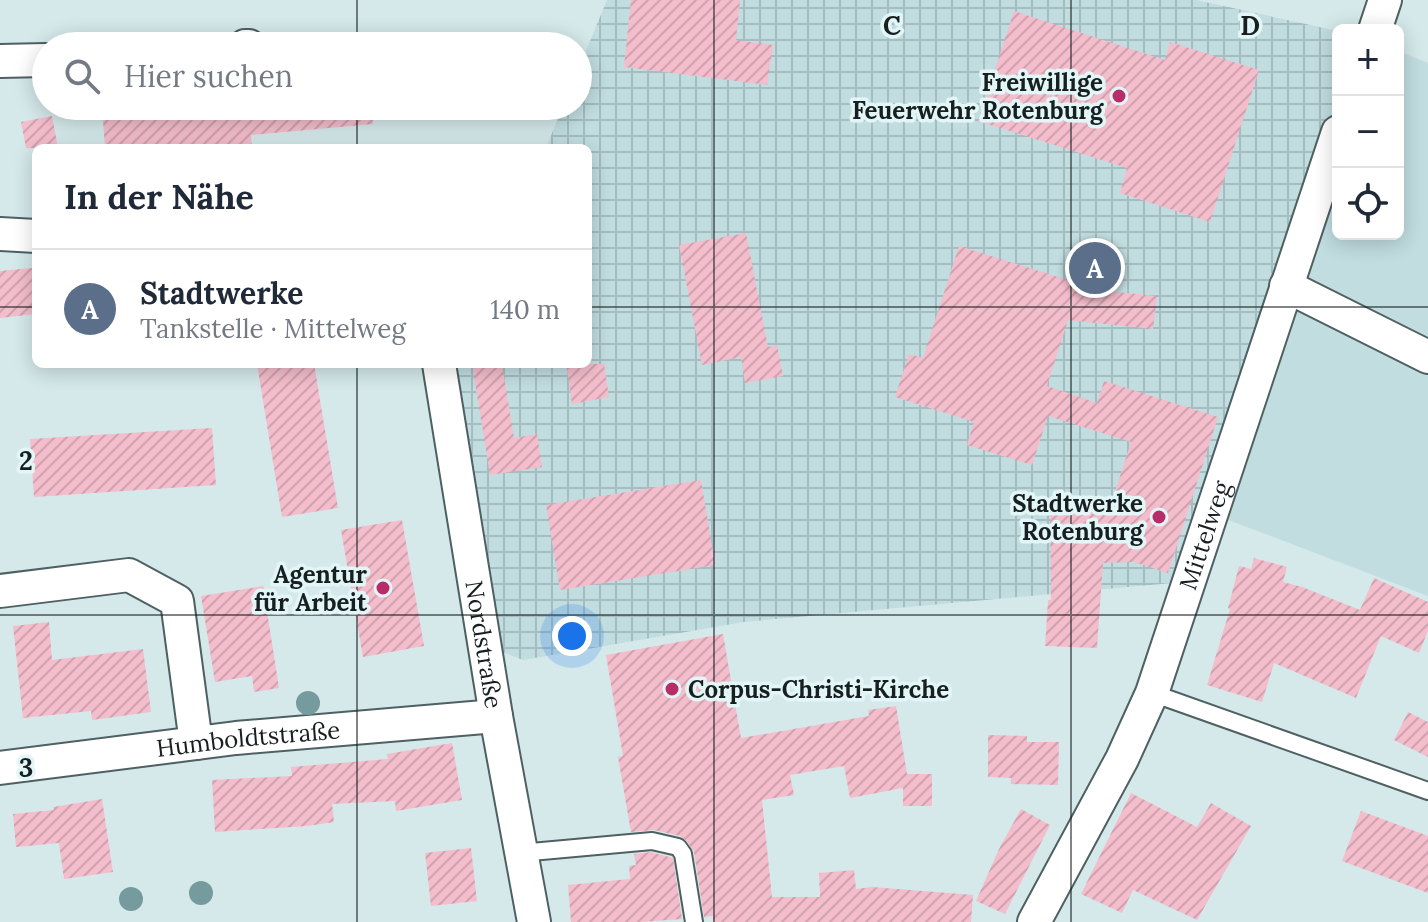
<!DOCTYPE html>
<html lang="de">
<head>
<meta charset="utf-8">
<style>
	:root { --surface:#fff; --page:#f2f2f3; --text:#1f2937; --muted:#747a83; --line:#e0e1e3; --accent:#0b8043 }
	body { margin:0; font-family:Lora,serif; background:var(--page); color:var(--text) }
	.controls { position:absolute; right:24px; top:24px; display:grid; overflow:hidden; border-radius:12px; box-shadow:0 4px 20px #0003 }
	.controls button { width:72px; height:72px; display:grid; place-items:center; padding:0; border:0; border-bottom:2px solid var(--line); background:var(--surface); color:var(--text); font:40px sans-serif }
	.you { position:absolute; left:572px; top:636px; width:28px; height:28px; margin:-20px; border:6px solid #fff; border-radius:50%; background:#1a73e8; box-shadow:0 0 0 12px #1a73e833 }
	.badge { display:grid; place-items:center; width:52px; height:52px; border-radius:50%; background:var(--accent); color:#fff; font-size:26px; font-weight:700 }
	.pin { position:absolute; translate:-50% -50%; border:4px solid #fff; box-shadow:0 2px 8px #0006 }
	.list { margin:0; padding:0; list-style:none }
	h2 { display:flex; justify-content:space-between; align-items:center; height:104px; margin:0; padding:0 32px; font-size:34px }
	h2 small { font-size:26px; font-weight:400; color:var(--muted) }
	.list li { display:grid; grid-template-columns:52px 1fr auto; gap:24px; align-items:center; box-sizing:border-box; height:120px; padding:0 32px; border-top:2px solid var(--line) }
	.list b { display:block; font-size:30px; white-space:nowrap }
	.list p { margin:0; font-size:26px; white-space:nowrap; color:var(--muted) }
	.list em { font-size:26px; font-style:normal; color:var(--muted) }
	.icon { flex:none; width:44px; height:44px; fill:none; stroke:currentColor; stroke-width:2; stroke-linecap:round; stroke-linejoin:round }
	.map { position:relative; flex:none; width:1428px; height:922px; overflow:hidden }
	.search { position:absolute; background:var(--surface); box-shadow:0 4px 20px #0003; left:32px; top:32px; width:560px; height:88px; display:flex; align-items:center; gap:20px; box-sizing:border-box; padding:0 28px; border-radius:44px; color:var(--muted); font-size:30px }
	.panel { position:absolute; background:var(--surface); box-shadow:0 4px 20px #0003; left:32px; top:144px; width:560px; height:224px; border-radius:12px }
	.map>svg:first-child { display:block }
</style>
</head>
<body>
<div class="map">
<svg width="1428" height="922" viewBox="0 0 1428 922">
	<defs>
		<pattern id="industrial-grid" width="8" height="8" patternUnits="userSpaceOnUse" patternTransform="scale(2)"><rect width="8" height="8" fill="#c1dde0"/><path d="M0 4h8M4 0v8" fill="none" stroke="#a5bdc0"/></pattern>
		<pattern id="building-hatch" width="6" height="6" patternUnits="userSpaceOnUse" patternTransform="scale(2)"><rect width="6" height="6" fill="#f4bdcc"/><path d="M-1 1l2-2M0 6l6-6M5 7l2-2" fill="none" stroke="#d0a2af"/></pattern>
	</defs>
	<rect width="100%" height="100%" fill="#d5e9ea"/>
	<polygon fill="#c1dde0" points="1398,51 1428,63 1428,596 1210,513 1338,132 1338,234 1398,234"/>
	<polygon fill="url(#industrial-grid)" points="607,0 1196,0 1338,31 1338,132 1183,582 744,622 523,660 486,646 440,364 588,364 588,148 546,148 563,106 578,106 578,70"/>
	<g fill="url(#building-hatch)">
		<polygon points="631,0 740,0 736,40 773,45 767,85 624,67"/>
		<polygon points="1014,11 1165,60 1170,42 1259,70 1210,222 1120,193 1127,168 978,121"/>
		<polygon points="102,106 373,106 373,124 251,135 252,148 105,148"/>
		<polygon points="52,116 58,148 26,148 21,122"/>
		<polygon points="746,233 768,347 777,345 783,376 745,383 741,357 702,365 679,245"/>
		<polygon points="959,246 1071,281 1080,252 1106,261 1096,290 1157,296 1153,329 1068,320 1047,386 1097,403 1104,381 1218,417 1168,573 1134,562 1103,563 1097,648 1045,646 1048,600 1051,600 1050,504 1111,504 1131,442 1048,416 1032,465 967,445 974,422 895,397 909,354 923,358"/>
		<polygon points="32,268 36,314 0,318 0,271"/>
		<polygon points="257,364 314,364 338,508 282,517"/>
		<polygon points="472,364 502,364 514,438 537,434 542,467 490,475"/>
		<polygon points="566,364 604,364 609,397 572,404"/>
		<polygon points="212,428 216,485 34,497 30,439"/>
		<polygon points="701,480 715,565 560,590 546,505"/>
		<polygon points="402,520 424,646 363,657 341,530"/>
		<polygon points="1254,558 1287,567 1283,582 1302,587 1360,610 1374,578 1428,602 1428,631 1419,653 1381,636 1356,698 1274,663 1262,702 1207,685 1230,609 1228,608 1239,566 1251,569"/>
		<polygon points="263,586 279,688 254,692 252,676 215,682 201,596"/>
		<polygon points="49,622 52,660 143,649 151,712 92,720 91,711 23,718 13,626"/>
		<polygon points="723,634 741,738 869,716 868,710 896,706 907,774 932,774 932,806 903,806 903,788 850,798 844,766 790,775 794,795 762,800 772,897 820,897 819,873 854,870 856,889 872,887 973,895 971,922 713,922 713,916 704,917 694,852 687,841 680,836 654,830 631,832 618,757 623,756 606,655"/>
		<polygon points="1408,712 1428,722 1428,757 1394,740"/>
		<polygon points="988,735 1027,736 1027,742 1059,742 1058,785 1011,784 1011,778 988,777"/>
		<polygon points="452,743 462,800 396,811 395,801 332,804 334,822 307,826 215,832 212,780 292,776 291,767 388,759 387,754"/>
		<polygon points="1131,793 1197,827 1211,803 1251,826 1197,920 1133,890 1122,913 1081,894"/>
		<polygon points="102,799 113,872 64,879 59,843 16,847 13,814 54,810 53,807"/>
		<polygon points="1021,809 1050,825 1005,914 976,901 999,849"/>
		<polygon points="1361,811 1428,836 1428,893 1342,861"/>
		<polygon points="471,848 477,901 431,906 425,853"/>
		<polygon points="651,852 673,858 682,919 641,922 571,922 568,885 630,879 629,866 636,865 634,854"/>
	</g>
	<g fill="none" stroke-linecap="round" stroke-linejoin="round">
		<defs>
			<g id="service">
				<polyline points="1152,693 1428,791"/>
				<polyline points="520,853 652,841 678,847 683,854 694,922"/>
			</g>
			<g id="minor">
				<polyline points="1375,30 1385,0"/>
				<polyline points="245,46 249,46"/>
				<polyline points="0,61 46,60"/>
				<polyline points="0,234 36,236"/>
				<polyline points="1286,286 1428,357"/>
				<path id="s1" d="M439,364l57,352 38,206"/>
				<polyline points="0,591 129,575 177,601 196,743"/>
				<path id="s2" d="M0,768l236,-30 260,-22"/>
				<path id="s3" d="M1034,922l88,-163 30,-66 186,-561"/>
			</g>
		</defs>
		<use href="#service" stroke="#4f6062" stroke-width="20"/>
		<use href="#minor" stroke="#4f6062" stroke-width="36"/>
		<use href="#service" stroke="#fff" stroke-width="16"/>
		<use href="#minor" stroke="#fff" stroke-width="32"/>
	</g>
	<g fill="#769b9f">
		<circle cx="308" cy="703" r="12"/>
		<circle cx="201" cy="893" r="12"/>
		<circle cx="131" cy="899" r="12"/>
	</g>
	<path fill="none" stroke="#181f20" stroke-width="2" stroke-opacity="0.55" d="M357,0v46M714,0v922M1071,0v922M357,106v42M0,307h36M588,307h840M357,364v558M0,615h1428"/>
	<g fill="#b82d67" stroke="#e2f6f8" stroke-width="3">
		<circle cx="1119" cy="96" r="8"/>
		<circle cx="1159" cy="517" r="8"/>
		<circle cx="383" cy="588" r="8"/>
		<circle cx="672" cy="689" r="8"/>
	</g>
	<g text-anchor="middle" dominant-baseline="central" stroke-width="7" stroke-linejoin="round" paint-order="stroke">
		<g font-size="24" font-weight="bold" fill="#181f20" stroke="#e2f6f8" text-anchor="end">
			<text x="1103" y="82">Freiwillige<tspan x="1103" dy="28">Feuerwehr Rotenburg</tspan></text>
			<text x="1143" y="503">Stadtwerke<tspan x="1143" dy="28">Rotenburg</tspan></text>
			<text x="367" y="574">Agentur<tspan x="367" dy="28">für Arbeit</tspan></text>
			<text x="688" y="689" text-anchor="start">Corpus-Christi-Kirche</text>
		</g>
		<g font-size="24" fill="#181f20" stroke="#e2f6f8">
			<text stroke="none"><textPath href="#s3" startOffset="424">Mittelweg</textPath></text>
			<text stroke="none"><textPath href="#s1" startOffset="284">Nordstraße</textPath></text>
			<text stroke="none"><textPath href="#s2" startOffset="250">Humboldtstraße</textPath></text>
		</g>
	</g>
	<g font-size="26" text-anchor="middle" font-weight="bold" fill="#181f20" stroke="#e2f6f8" stroke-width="7" stroke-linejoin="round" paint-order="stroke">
		<text x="892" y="35">C</text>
		<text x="1250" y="35">D</text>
		<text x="26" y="470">2</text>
		<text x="26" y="777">3</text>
	</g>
</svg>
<div class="controls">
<button>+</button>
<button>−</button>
<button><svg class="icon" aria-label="locate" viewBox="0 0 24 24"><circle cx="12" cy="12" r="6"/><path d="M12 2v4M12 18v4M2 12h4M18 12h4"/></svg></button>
</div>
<div class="you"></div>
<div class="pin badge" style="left:1095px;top:268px;background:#5c6f8a">A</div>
<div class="search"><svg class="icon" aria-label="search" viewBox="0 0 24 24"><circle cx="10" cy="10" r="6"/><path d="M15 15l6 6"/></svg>Hier suchen</div>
<section class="panel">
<h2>In der Nähe<small></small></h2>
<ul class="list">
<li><span class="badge" style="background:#5c6f8a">A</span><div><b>Stadtwerke</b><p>Tankstelle · Mittelweg</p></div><em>140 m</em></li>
</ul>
</section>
</div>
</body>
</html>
